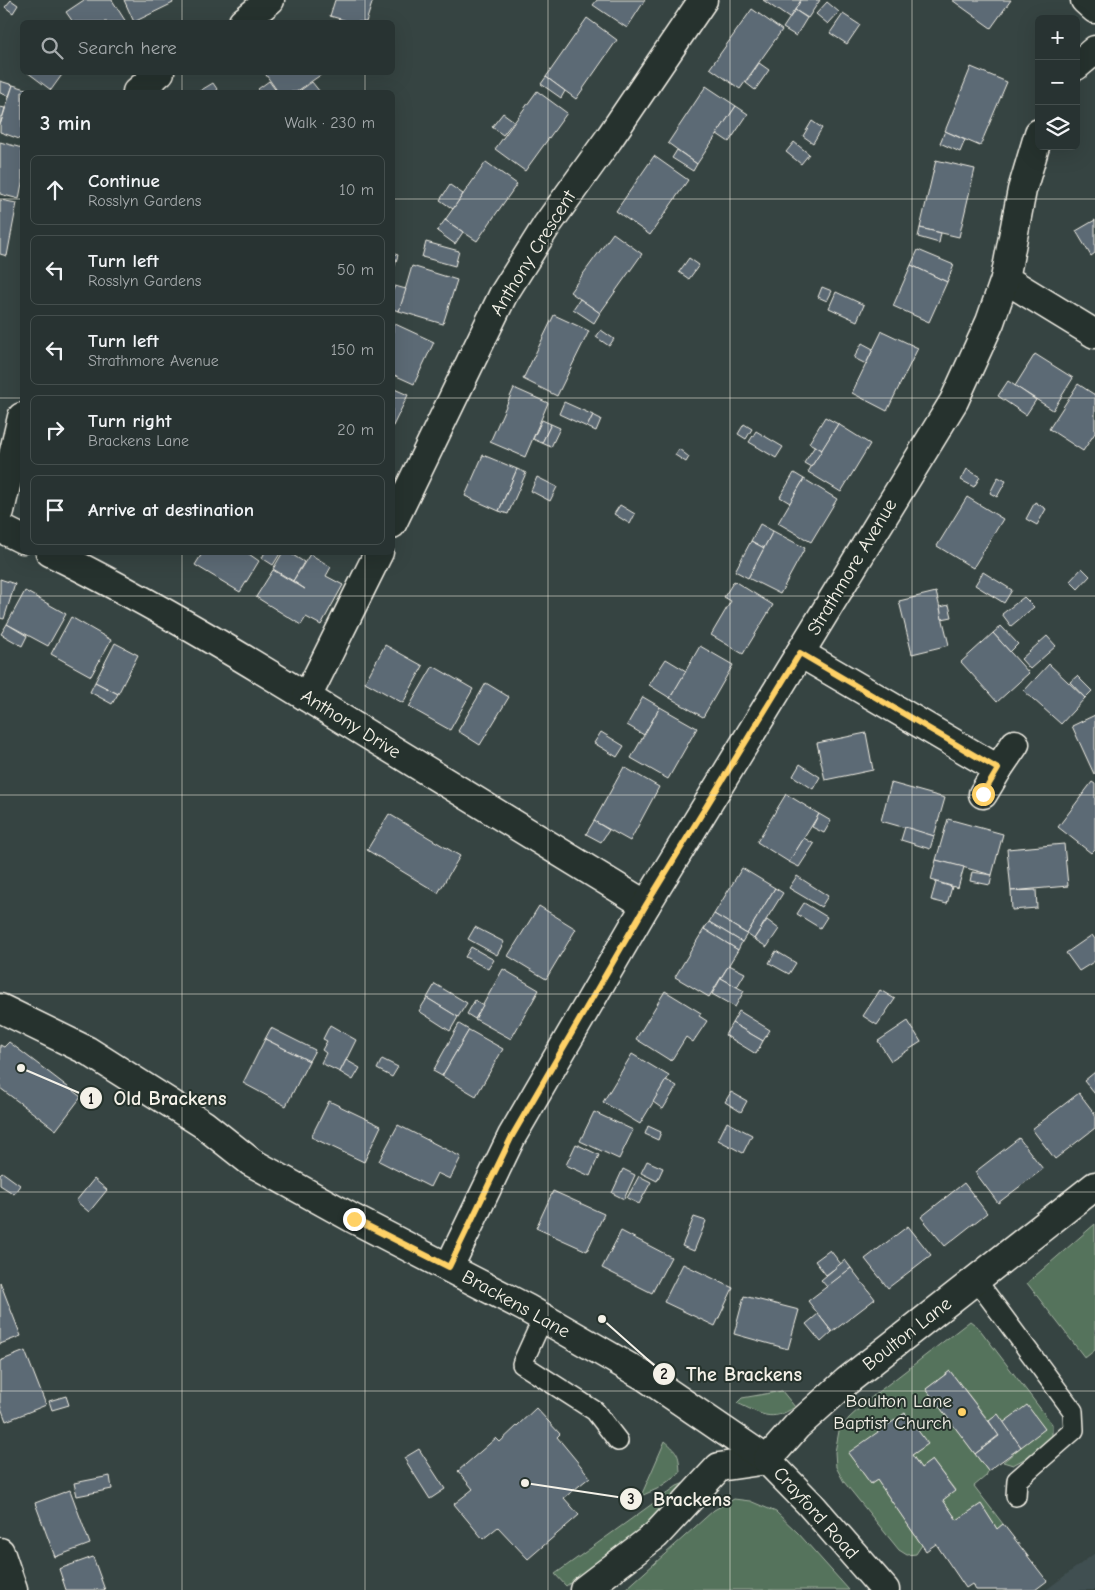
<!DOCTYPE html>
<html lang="en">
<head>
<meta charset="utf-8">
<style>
	:root { --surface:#283332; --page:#303b3a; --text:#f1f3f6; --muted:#a5aaac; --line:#444e4d }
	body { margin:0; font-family:"Comic Neue",sans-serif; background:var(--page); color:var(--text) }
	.controls { position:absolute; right:15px; top:15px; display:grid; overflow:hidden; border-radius:8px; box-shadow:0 5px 20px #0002 }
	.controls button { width:45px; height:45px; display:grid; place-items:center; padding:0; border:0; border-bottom:1px solid var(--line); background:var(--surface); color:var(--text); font:25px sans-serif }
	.stop { position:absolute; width:15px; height:15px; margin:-11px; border:4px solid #ffd166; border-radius:50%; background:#fff }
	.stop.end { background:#ffd166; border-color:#fff; box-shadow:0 1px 5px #0008 }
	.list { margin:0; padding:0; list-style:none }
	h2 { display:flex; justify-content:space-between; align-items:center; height:65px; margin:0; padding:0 20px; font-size:21px }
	h2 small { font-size:16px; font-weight:400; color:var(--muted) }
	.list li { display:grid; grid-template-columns:32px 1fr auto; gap:15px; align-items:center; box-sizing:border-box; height:70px; margin:0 10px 10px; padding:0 10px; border:1px solid var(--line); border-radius:8px }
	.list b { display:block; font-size:19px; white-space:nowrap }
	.list p { margin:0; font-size:16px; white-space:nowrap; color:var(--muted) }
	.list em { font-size:16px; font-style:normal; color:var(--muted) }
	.icon { flex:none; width:28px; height:28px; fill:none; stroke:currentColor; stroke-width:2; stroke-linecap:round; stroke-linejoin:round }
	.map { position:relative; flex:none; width:1095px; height:1590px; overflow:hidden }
	.search { position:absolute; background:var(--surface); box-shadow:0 5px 20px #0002; left:20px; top:20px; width:375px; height:55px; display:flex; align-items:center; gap:12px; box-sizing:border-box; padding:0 18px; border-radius:8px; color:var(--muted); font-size:19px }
	.panel { position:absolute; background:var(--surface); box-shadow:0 5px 20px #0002; left:20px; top:90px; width:375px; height:465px; border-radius:8px }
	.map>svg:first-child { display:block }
</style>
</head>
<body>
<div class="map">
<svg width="1095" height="1590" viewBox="0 0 1095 1590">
	<rect width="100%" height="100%" fill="#364442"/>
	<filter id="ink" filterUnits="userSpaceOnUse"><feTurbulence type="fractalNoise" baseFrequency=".02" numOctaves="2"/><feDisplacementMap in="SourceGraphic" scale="10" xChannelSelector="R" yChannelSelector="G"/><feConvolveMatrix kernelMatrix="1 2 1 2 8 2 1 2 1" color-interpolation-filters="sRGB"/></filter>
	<g filter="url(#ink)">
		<polygon fill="#414f51" points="1095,1553 1095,1590 1046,1590"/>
		<g fill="#54735b" stroke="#a4b2a2">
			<polygon points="1095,1224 1095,1350 1085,1358 1027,1283"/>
			<polygon points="970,1321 978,1327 1052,1424 1052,1437 1026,1458 1013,1465 1003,1462 1021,1447 1027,1406 1003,1423 998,1414 989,1421 950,1371 926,1389 988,1471 986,1476 974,1486 1003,1524 997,1529 981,1504 957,1520 943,1500 955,1490 932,1460 921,1468 912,1455 927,1444 905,1413 849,1454 871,1484 877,1480 922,1545 916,1554 907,1555 899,1550 844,1482 836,1467 835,1452 839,1431 849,1418 873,1396"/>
			<path d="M782,1391l13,16c-25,16 -33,7 -58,-4l5,-5z"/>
			<path d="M665,1441c14,12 14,14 15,32l-23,16 -16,7z"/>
			<polygon points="690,1481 662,1515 566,1586 555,1574 677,1486"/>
			<polygon points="734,1499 750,1501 776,1512 798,1533 849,1590 625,1590 714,1510"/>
		</g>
		<g fill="#5c6a74" stroke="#f4f1e8">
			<polygon points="11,0 18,5 13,13 5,7"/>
			<polygon points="84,0 112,0 126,22 73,22 66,12"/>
			<polygon points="124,0 172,0 173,3 134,22"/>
			<polygon points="335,0 373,0 366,22 351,22 330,16"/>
			<polygon points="597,0 645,0 627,28 593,5"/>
			<polygon points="763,0 802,0 789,18"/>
			<polygon points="801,0 820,0 808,18 795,10"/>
			<polygon points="952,0 1011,0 991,28"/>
			<polygon points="827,2 839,12 828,24 816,14"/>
			<polygon points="752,9 782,30 740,89 710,68"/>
			<polygon points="795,10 807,18 796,36 783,28"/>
			<polygon points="843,14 860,25 847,44 830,33"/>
			<polygon points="587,18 617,40 576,99 546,77"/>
			<polygon points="759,63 769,70 755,90 746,83"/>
			<polygon points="971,67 1007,82 980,146 945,131"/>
			<polygon points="27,72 64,72 51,90"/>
			<polygon points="264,72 325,72 296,92 278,92"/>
			<polygon points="546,77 565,91 561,98 541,84"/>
			<polygon points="0,81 13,85 9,96 0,93"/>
			<polygon points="269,81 277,92 261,92 258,89"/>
			<polygon points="312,82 320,92 298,92"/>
			<polygon points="213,83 219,92 198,92"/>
			<polygon points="13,85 36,92 22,92 22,140 0,132 0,125"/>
			<polygon points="706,86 736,106 697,164 668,143"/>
			<polygon points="537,91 567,113 525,171 495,149"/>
			<polygon points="736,106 748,114 729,142 717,134"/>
			<polygon points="0,107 5,108 0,125"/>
			<polygon points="503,113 514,121 503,135 492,127"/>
			<polygon points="812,121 822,128 813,143 803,136"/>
			<polygon points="945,131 965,140 960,152 940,143"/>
			<polygon points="0,142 22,148 22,183 19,199 0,194"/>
			<polygon points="794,142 809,154 801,164 786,152"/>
			<polygon points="677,150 697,164 693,171 672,158"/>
			<polygon points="654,156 688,180 650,235 616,211"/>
			<polygon points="936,160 975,169 959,237 920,228"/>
			<polygon points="486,162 517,184 477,241 445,220"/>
			<polygon points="450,185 463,194 453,209 440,200"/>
			<polygon points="0,200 17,203 7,256 0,254"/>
			<polygon points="445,220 463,232 455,244 437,231"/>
			<polygon points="1095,220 1095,253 1091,256 1076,231"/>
			<polygon points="920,228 941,233 939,243 918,237"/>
			<polygon points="613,233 642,254 600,313 570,292"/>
			<polygon points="426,242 459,251 455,266 422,257"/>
			<polygon points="918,250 954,265 947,282 911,265"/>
			<polygon points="392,253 398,255 393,272 392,271"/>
			<polygon points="689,258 699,265 689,279 679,272"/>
			<polygon points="911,265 947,282 929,322 893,306"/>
			<polygon points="412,266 457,280 443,324 399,311"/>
			<polygon points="395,286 406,289 399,311 392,309 392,292"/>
			<polygon points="822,287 832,291 827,301 818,297"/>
			<polygon points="836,292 864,305 857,321 829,308"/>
			<polygon points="580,299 600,313 594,323 573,309"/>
			<polygon points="554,315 589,331 557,396 523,379"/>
			<polygon points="393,323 434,342 414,384 392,374"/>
			<polygon points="601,330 614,339 609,346 596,337"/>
			<polygon points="882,331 918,348 887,411 852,393"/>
			<polygon points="862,343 873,349 866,364 854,358"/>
			<polygon points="1035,354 1073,378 1053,410 1015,386"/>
			<polygon points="1008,381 1036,400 1026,415 998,396"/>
			<polygon points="1078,384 1095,395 1095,433 1083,451 1049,429"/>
			<polygon points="392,388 408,395 392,428"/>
			<polygon points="514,388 548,403 525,457 490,442"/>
			<polygon points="564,402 593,415 587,427 559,414"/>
			<polygon points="593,415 601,419 596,431 587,427"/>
			<polygon points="825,417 838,424 822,450 809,443"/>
			<polygon points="542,420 551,424 542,443 533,439"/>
			<polygon points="551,424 560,428 551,447 542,443"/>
			<polygon points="744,424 752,429 746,439 738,434"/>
			<polygon points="838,424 870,444 841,492 808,472"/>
			<polygon points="756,431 783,447 776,458 749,442"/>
			<polygon points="815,446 822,450 811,467 804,463"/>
			<polygon points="679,449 689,457 686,462 675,455"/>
			<polygon points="483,455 517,469 499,511 465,496"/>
			<polygon points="517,469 526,473 508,514 499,511"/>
			<polygon points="967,469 980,477 974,487 961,480"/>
			<polygon points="794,473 804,479 790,503 780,497"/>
			<polygon points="537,477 557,487 550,501 531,491"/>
			<polygon points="998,477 1006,481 997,497 990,493"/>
			<polygon points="804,479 837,499 811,542 778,523"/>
			<polygon points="967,497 1003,519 973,568 937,546"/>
			<polygon points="1035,502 1046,509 1037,525 1026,519"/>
			<polygon points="620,505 635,514 630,524 614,514"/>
			<polygon points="760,524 773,531 764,548 751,541"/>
			<polygon points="773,531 805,548 780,594 748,578"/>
			<polygon points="751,541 764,548 748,578 735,571"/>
			<polygon points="203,552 246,552 259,561 240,592 195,565"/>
			<polygon points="265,552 281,552 273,565 262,558"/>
			<polygon points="283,552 288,552 304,562 293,581 273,569"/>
			<polygon points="310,554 331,567 326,576 343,585 321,625 306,617 301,625 256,597 273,570 305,589 293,581"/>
			<polygon points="1082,568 1090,576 1078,589 1070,581"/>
			<polygon points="983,572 1012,590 1004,603 975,585"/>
			<polygon points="0,579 15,584 4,619 0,618"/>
			<polygon points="734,581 773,605 743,654 711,635 731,601 724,597"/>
			<polygon points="25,591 66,614 48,646 7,624"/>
			<polygon points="936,592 949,645 912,654 899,601"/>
			<polygon points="1024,597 1034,607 1011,626 1002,614"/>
			<polygon points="949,605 952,617 942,619 940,607"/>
			<polygon points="71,617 111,640 91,676 51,654"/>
			<polygon points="7,624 27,636 22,646 1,634"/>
			<polygon points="1001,626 1018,644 1010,652 993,633"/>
			<polygon points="993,633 1029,673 997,702 961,662"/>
			<polygon points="1047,636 1056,646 1030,669 1021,659"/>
			<polygon points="115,643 138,655 118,694 95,682"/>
			<polygon points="385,645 423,666 403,703 365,682"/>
			<polygon points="700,646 733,665 703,717 670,698"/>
			<polygon points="666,659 686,671 670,698 649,685"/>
			<polygon points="1049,664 1085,698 1061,724 1024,691"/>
			<polygon points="433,666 473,689 450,730 409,707"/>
			<polygon points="1077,676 1092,691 1085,698 1070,682"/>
			<polygon points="95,682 118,694 112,704 90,692"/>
			<polygon points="486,683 509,697 480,745 458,731"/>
			<polygon points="643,697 660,707 644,735 627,725"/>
			<polygon points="660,707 697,728 668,779 631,758"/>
			<polygon points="1095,715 1095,773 1094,774 1072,726"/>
			<polygon points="601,732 624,746 617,757 594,743"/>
			<polygon points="866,733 873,770 825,780 817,743"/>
			<polygon points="800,764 820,777 813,789 793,776"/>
			<polygon points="624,767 659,787 630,841 594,821"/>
			<polygon points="1092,782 1095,784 1095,849 1091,853 1058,827"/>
			<polygon points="891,783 945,798 934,836 881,821"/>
			<polygon points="786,794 819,814 789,862 757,842"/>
			<polygon points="389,814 460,856 438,893 367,850"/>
			<polygon points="819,814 831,821 824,833 812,827"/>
			<polygon points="948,819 1003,834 992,875 936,860"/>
			<polygon points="594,821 609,830 601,842 586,834"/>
			<polygon points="905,827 934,836 930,849 901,840"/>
			<polygon points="804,838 814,844 799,867 789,862"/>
			<polygon points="1064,844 1068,886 1011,891 1007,849"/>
			<polygon points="936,860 964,867 958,888 931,880"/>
			<polygon points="742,868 775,888 747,934 714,914"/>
			<polygon points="972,872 992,875 990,885 970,881"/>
			<polygon points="797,876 828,896 821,907 789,888"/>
			<polygon points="936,882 952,887 947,904 931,900"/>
			<polygon points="775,888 783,893 754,939 747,934"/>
			<polygon points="1036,890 1037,908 1012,910 1011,891"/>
			<polygon points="804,903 827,917 820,928 797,914"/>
			<polygon points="539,906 576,929 546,979 508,956"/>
			<polygon points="714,914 747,934 742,942 709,922"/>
			<polygon points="767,920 779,929 767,947 754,939"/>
			<polygon points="709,922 742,942 738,950 704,929"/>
			<polygon points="475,927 504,942 497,955 468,939"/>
			<polygon points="704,929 738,950 709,997 675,977"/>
			<polygon points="1092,935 1095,939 1095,961 1079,971 1066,953"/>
			<polygon points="471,947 494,960 488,969 465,957"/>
			<polygon points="776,951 796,963 789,974 769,963"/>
			<polygon points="729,965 745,973 737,987 721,978"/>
			<polygon points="503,969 539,990 511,1039 475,1019"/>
			<polygon points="721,978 744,991 735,1007 712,994"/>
			<polygon points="435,984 467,1003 458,1017 427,998"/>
			<polygon points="880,990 895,999 877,1025 863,1016"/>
			<polygon points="665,991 701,1013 699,1016 707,1021 693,1042 686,1037 671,1061 636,1039"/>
			<polygon points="427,998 458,1017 450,1031 419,1011"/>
			<polygon points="475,1000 483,1005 475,1019 467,1014"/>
			<polygon points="739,1011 770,1030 763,1041 732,1023"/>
			<polygon points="908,1021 921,1042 891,1061 878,1041"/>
			<polygon points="732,1023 763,1041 756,1054 725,1035"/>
			<polygon points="459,1024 469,1030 442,1076 433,1071"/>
			<polygon points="330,1025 356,1040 340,1072 321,1063 326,1053 322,1050 327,1041 323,1039"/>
			<polygon points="271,1028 315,1050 309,1061 265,1039"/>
			<polygon points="469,1030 503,1049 476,1096 442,1076"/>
			<polygon points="265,1039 309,1061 286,1106 243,1083"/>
			<polygon points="9,1042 81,1097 56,1130 0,1088 0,1045 4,1047"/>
			<polygon points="632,1054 669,1076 640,1124 603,1102"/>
			<polygon points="382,1059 398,1067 392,1077 377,1069"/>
			<polygon points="346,1060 360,1068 353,1080 340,1072"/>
			<polygon points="1095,1072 1095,1094 1084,1081"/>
			<polygon points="666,1080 677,1086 663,1109 653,1102"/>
			<polygon points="731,1092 747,1101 741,1112 725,1102"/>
			<polygon points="1079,1093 1095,1114 1095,1128 1055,1159 1032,1129"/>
			<polygon points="329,1101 381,1126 364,1162 311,1137"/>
			<polygon points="594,1112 633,1130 619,1159 580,1141"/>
			<polygon points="727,1122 752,1135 743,1153 718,1140"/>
			<polygon points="398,1125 461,1157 450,1179 437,1173 430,1187 379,1161"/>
			<polygon points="648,1126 661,1132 658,1140 645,1134"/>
			<polygon points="1019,1138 1043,1169 998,1203 975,1172"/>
			<polygon points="576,1144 599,1155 590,1176 566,1165"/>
			<polygon points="647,1161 663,1168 657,1181 641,1173"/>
			<polygon points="623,1169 635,1175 624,1199 612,1193"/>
			<polygon points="2,1172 20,1185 14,1194 0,1185 0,1174"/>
			<polygon points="639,1176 651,1182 639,1204 627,1198"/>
			<polygon points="94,1179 107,1190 89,1212 76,1201"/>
			<polygon points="964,1183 987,1213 945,1246 921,1217"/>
			<polygon points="553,1191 604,1214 587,1251 536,1228"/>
			<polygon points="694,1217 706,1221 694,1251 682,1246"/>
			<polygon points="908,1226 931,1255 888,1288 865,1259"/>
			<polygon points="621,1231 671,1257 652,1293 602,1268"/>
			<polygon points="830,1250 841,1264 826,1275 815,1261"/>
			<polygon points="845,1260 851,1268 827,1287 821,1280"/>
			<polygon points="683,1264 733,1288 715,1326 664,1302"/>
			<polygon points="851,1268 875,1299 832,1332 808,1301"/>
			<polygon points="0,1282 21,1336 0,1344"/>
			<polygon points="744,1296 799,1310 788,1349 734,1334"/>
			<polygon points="818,1314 832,1332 821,1342 806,1324"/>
			<polygon points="25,1351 46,1405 6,1421 0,1405 0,1361"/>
			<polygon points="950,1371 999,1435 975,1454 926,1389"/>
			<polygon points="66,1396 69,1405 52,1410 49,1401"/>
			<polygon points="1027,1405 1045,1429 1021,1447 1003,1423"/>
			<polygon points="536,1408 560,1434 557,1437 590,1477 564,1498 579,1515 528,1559 498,1527 483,1539 454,1504 473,1489 458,1471 496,1438 500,1442"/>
			<polygon points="905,1413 928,1444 912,1455 921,1468 932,1460 955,1491 943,1500 957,1520 981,1504 997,1529 1003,1524 1047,1581 1035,1590 976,1590 972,1584 966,1588 936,1544 926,1551 877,1480 871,1484 848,1453"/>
			<polygon points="998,1414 1021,1447 988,1471 975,1454 999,1436 989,1421"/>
			<polygon points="419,1449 445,1489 430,1499 404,1458"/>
			<polygon points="110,1476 112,1489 77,1496 74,1483"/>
			<polygon points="70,1490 90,1544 55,1557 35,1503"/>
			<polygon points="93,1557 105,1590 66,1590 59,1569"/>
		</g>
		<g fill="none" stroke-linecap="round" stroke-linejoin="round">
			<defs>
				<g id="service">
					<polyline points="976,1280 1073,1411 1074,1430 1017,1480 1016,1496"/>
					<polyline points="543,1318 522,1364 595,1411 618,1441"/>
				</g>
				<g id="minor">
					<polyline points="1085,0 1095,9"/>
					<polyline points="243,22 270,0"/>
					<polyline points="1076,66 1095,50"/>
					<polyline points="137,92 160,72"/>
					<polyline points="1005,279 1095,334"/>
					<polyline points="0,511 22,417"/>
					<polyline points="392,524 503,295 547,225 608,140 703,0"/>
					<polyline points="0,528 22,539"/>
					<path d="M50,552c108,53 210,116 312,179 95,58 189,116 284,174"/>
					<polyline points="800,653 998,769"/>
					<polyline points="307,697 379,552"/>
					<polyline points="983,794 998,769 1015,744"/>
					<polyline points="449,1267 512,1136 646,905 954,401 990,322 1005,279 1022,190 1039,133"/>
					<polyline points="0,1552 13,1590"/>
					<polyline points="584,1590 656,1535 719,1467 767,1460"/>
				</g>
				<g id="tertiary">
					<polyline points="0,1008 88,1051 203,1124 251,1162 354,1219 526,1308 644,1376 767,1460 810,1504 885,1590"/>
					<polyline points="767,1460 797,1426 847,1381 1095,1186"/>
				</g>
			</defs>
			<use href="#service" stroke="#f4f1e8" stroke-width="22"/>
			<use href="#minor" stroke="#f4f1e8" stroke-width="31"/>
			<use href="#tertiary" stroke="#f4f1e8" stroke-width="31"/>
			<use href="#service" stroke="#26332d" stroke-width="19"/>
			<use href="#minor" stroke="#26332d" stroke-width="28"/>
			<use href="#tertiary" stroke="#26332d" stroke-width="28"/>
		</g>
	</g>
	<g fill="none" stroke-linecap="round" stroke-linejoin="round" filter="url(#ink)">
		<polyline stroke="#ffd166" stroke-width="6" points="354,1219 449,1267 512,1136 646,905 800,653 998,769 983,794"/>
	</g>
	<path fill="none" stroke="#f4f1e8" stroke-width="1" stroke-opacity="0.55" d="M182,0v22M365,0v22M548,0v1590M730,0v1590M912,0v1590M182,72v20M365,72v20M0,199h22M392,199h703M0,398h22M392,398h703M182,552v1038M365,552v1038M0,596h1095M0,795h1095M0,994h1095M0,1192h1095M0,1391h1095"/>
	<circle fill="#ffd166" stroke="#26332d" stroke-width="2" cx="962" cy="1412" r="5"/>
	<g text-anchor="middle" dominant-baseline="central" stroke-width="4" stroke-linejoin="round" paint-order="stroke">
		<g font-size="19" fill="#f4f1e8" stroke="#26332d">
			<text transform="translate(533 253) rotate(-58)">Anthony Crescent</text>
			<text transform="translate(852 567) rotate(-59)">Strathmore Avenue</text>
			<text transform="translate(351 724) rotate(32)">Anthony Drive</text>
			<text transform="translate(516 1304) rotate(29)">Brackens Lane</text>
			<text transform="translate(907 1334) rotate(-38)">Boulton Lane</text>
			<text transform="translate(816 1513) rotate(48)">Crayford Road</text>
		</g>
		<g font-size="19" fill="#f4f1e8" stroke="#26332d" text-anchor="end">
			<text x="952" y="1401">Boulton Lane<tspan x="952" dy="22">Baptist Church</tspan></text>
		</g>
	</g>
	<path fill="none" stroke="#f4f1e8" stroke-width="2" d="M21 1068L91 1098M602 1319L664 1374M525 1483L631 1499"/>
	<g fill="#f4f1e8" stroke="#26332d" stroke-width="2">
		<circle cx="21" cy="1068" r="5"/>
		<circle cx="602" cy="1319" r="5"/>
		<circle cx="525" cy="1483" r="5"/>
		<circle cx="91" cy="1098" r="12"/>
		<circle cx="664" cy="1374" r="12"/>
		<circle cx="631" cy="1499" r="12"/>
	</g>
	<g font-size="15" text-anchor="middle" font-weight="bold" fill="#111">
		<text x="91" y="1104">1</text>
		<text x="664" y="1379">2</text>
		<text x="631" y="1504">3</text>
	</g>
	<g font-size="20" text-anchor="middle" font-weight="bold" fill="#f4f1e8" stroke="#26332d" stroke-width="4" stroke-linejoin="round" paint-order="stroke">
		<text x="170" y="1105">Old Brackens</text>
		<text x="744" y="1381">The Brackens</text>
		<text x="692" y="1506">Brackens</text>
	</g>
</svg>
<div class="controls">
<button>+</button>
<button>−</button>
<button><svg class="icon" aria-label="layers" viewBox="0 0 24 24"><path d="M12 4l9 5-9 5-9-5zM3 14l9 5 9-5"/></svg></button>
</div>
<div class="stop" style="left:983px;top:794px"></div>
<div class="stop end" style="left:354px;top:1219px"></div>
<div class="search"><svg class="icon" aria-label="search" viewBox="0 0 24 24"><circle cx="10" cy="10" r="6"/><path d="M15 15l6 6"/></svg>Search here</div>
<section class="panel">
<h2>3 min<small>Walk · 230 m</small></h2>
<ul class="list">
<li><svg class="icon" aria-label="ahead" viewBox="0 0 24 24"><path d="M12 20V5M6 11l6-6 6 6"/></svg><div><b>Continue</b><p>Rosslyn Gardens</p></div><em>10 m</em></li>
<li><svg class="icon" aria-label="left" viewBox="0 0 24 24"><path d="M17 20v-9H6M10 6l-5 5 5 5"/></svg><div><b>Turn left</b><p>Rosslyn Gardens</p></div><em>50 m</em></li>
<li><svg class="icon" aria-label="left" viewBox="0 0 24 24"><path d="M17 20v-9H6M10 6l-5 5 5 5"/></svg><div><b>Turn left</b><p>Strathmore Avenue</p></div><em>150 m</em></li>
<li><svg class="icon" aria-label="right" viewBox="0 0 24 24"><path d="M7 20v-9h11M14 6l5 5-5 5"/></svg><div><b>Turn right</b><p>Brackens Lane</p></div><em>20 m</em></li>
<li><svg class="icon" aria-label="arrive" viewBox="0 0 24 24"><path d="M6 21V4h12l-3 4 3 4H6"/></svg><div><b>Arrive at destination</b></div></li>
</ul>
</section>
</div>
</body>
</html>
